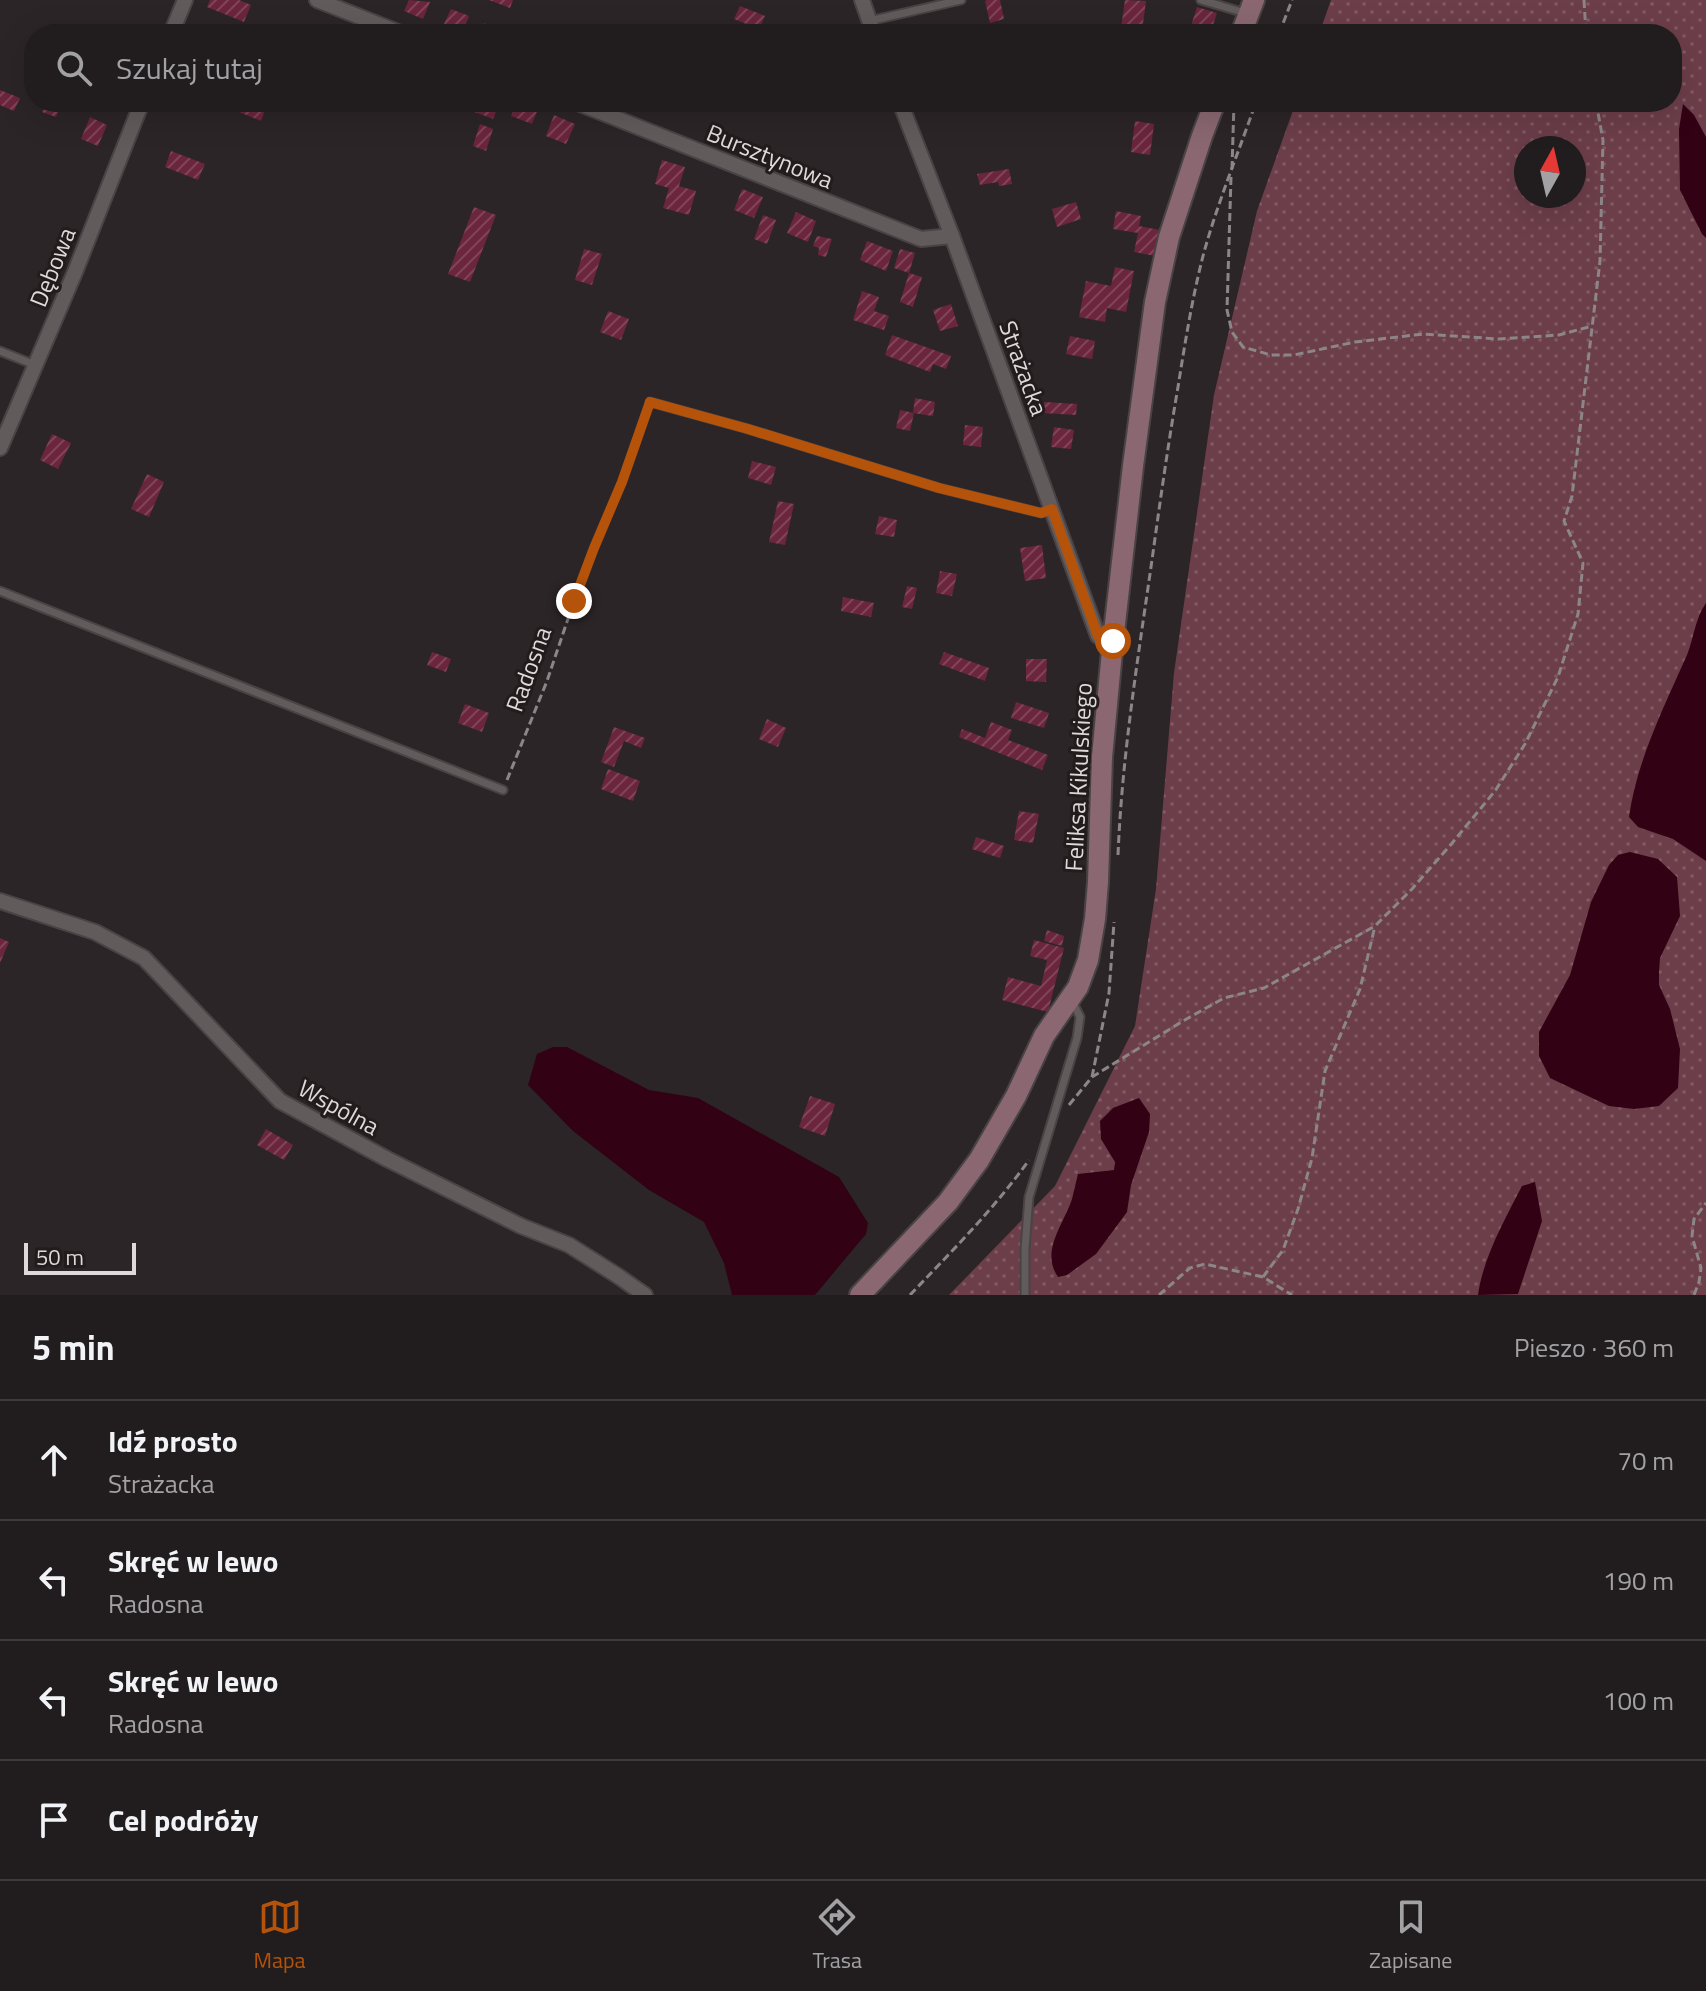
<!DOCTYPE html>
<html lang="pl">
<head>
<meta charset="utf-8">
<style>
	:root { --surface:#211c1d; --page:#2d292a; --text:#f1f3f6; --muted:#a2a1a4; --line:#3e3a3b; --accent:#b45309 }
	body { margin:0; font-family:"Titillium Web",sans-serif; background:var(--page); color:var(--text) }
	.compass { position:absolute; left:1514px; top:136px; width:72px; height:72px; border-radius:50%; background:var(--surface); box-shadow:0 8px 32px #0002; rotate:8deg }
	.scale { position:absolute; left:24px; bottom:20px; width:112px; box-sizing:border-box; padding-left:8px; border:4px solid #dedadb; border-top:0; font-size:22px; line-height:28px; white-space:nowrap; color:#dedadb; -webkit-text-stroke:6px #221c1d; paint-order:stroke }
	.stop { position:absolute; width:24px; height:24px; margin:-18px; border:6px solid #b45309; border-radius:50%; background:#fff }
	.stop.end { background:#b45309; border-color:#fff; box-shadow:0 2px 8px #0008 }
	.list { margin:0; padding:0; list-style:none }
	h2 { display:flex; justify-content:space-between; align-items:center; height:104px; margin:0; padding:0 32px; font-size:34px }
	h2 small { font-size:26px; font-weight:400; color:var(--muted) }
	.list li { display:grid; grid-template-columns:52px 1fr auto; gap:24px; align-items:center; box-sizing:border-box; height:120px; padding:0 32px; border-top:2px solid var(--line) }
	.list b { display:block; font-size:30px; white-space:nowrap }
	.list p { margin:0; font-size:26px; white-space:nowrap; color:var(--muted) }
	.list em { font-size:26px; font-style:normal; color:var(--muted) }
	.icon { flex:none; width:44px; height:44px; fill:none; stroke:currentColor; stroke-width:2; stroke-linecap:round; stroke-linejoin:round }
	.map { position:relative; flex:none; width:1706px; height:1295px; overflow:hidden }
	.search { position:absolute; background:var(--surface); box-shadow:0 8px 32px #0002; left:24px; right:24px; top:24px; height:88px; display:flex; align-items:center; gap:20px; box-sizing:border-box; padding:0 28px; border-radius:32px; color:var(--muted); font-size:30px }
	.sheet { height:584px; background:var(--surface) }
	nav { display:flex; justify-content:space-around; align-items:center; box-sizing:border-box; height:112px; border-top:2px solid var(--line); background:var(--surface); font-size:22px; color:var(--muted) }
	nav a { display:grid; justify-items:center; gap:4px }
	nav .on { color:var(--accent) }
	.map>svg:first-child { display:block }
</style>
</head>
<body>
<div class="map">
<svg width="1706" height="1295" viewBox="0 0 1706 1295">
	<defs>
		<pattern id="grass-dots" width="8" height="8" patternUnits="userSpaceOnUse" patternTransform="scale(2)"><rect width="8" height="8" fill="#6c3e4a"/><path d="M2 2h.1M6 6h.1" fill="none" stroke="#815964" stroke-width="1.8" stroke-linecap="round"/></pattern>
		<pattern id="building-hatch" width="6" height="6" patternUnits="userSpaceOnUse" patternTransform="scale(2)"><rect width="6" height="6" fill="#6b253c"/><path d="M-1 1l2-2M0 6l6-6M5 7l2-2" fill="none" stroke="#804458"/></pattern>
	</defs>
	<rect width="100%" height="100%" fill="#2c2527"/>
	<path fill="url(#grass-dots)" fill-rule="evenodd" d="M1331,0h375v1295h-757l106,-109 80,-160 21,-137 18,-216 40,-278 43,-184 39,-109h376v-68h-353zM1526,148h48v48h-48z"/>
	<g fill="#320114">
		<polygon points="1683,104 1694,115 1706,137 1706,238 1702,234 1680,190 1679,129"/>
		<path d="M1706,603v258l-33,-22 -35,-12 -9,-10c8,-57 35,-110 58,-162 7,-18 8,-36 19,-52z"/>
		<polygon points="1630,852 1658,859 1677,877 1680,916 1660,958 1659,972 1659,985 1670,1009 1680,1049 1678,1088 1659,1106 1634,1109 1609,1106 1550,1078 1539,1056 1539,1032 1570,975 1591,902 1609,865 1618,855"/>
		<polygon points="553,1047 567,1047 649,1090 698,1098 839,1177 868,1223 866,1234 815,1295 732,1295 724,1263 704,1222 649,1190 573,1131 528,1085 537,1054"/>
		<path d="M1139,1098l11,16 -1,18 -18,53 -4,27 -31,42 -29,21 -9,2c-18,-26 6,-53 14,-78 2,-8 4,-17 6,-25l36,-4 1,-8 -14,-23 -1,-18 13,-13z"/>
		<path d="M1535,1182l7,39 -24,73 -40,1c5,-37 27,-76 44,-109z"/>
	</g>
	<g fill="url(#building-hatch)">
		<polygon points="210,0 239,0 251,5 244,22 207,7"/>
		<polygon points="409,0 430,2 423,19 404,11"/>
		<polygon points="489,0 513,0 510,8"/>
		<polygon points="987,0 1000,0 1004,19 990,23 985,1"/>
		<polygon points="1125,0 1146,1 1142,31 1121,28"/>
		<polygon points="740,6 765,16 759,29 734,19"/>
		<polygon points="1197,7 1217,13 1210,34 1195,34 1189,32"/>
		<polygon points="451,9 469,16 462,34 443,26"/>
		<polygon points="484,23 503,31 501,34 480,34"/>
		<polygon points="661,26 682,34 658,34"/>
		<polygon points="0,90 20,98 14,111 0,105"/>
		<polygon points="46,102 62,102 56,117 42,112"/>
		<polygon points="215,102 268,102 261,121"/>
		<polygon points="476,102 500,102 493,119 472,111"/>
		<polygon points="517,102 540,104 532,124 511,116"/>
		<polygon points="554,115 575,124 566,144 546,136"/>
		<polygon points="90,117 107,125 98,146 81,139"/>
		<polygon points="1135,121 1154,124 1150,155 1131,152"/>
		<polygon points="480,124 493,129 486,151 473,146"/>
		<polygon points="171,151 205,164 198,180 165,167"/>
		<polygon points="662,160 685,167 679,186 696,191 689,215 663,208 669,188 655,184"/>
		<polygon points="1009,169 1012,184 999,186 998,182 980,185 977,174"/>
		<polygon points="742,189 763,197 754,218 734,210"/>
		<polygon points="1076,202 1081,219 1057,227 1052,209"/>
		<polygon points="474,207 496,215 470,282 448,274"/>
		<polygon points="1116,211 1141,216 1139,226 1160,230 1155,256 1134,252 1138,233 1113,229"/>
		<polygon points="796,212 816,221 808,242 787,233"/>
		<polygon points="763,215 776,220 767,244 754,239"/>
		<polygon points="817,236 832,239 826,257 818,255 819,248 813,246"/>
		<polygon points="867,241 893,251 886,271 860,260"/>
		<polygon points="584,249 602,254 592,285 575,280"/>
		<polygon points="900,249 915,253 909,273 922,277 913,307 900,302 909,273 894,268"/>
		<polygon points="1115,267 1134,271 1126,312 1107,308 1105,322 1079,317 1086,281 1111,286"/>
		<polygon points="862,291 879,297 874,311 889,316 884,330 853,320"/>
		<polygon points="951,304 958,326 940,331 933,310"/>
		<polygon points="608,311 629,319 621,340 600,332"/>
		<polygon points="892,335 951,356 946,369 933,364 930,372 885,355"/>
		<polygon points="1070,336 1095,341 1092,359 1066,354"/>
		<polygon points="915,398 935,402 933,416 913,413"/>
		<polygon points="1044,402 1077,404 1076,415 1043,413"/>
		<polygon points="900,410 914,413 910,431 896,428"/>
		<polygon points="965,425 983,427 981,447 963,445"/>
		<polygon points="1054,427 1074,430 1071,449 1051,447"/>
		<polygon points="52,434 71,443 58,469 40,460"/>
		<polygon points="752,461 776,467 771,485 748,478"/>
		<polygon points="147,474 164,482 149,517 131,509"/>
		<polygon points="778,501 794,504 785,545 769,542"/>
		<polygon points="879,516 897,520 894,537 875,534"/>
		<polygon points="1042,545 1046,578 1025,581 1020,548"/>
		<polygon points="940,571 957,574 952,596 936,593"/>
		<polygon points="907,586 917,588 912,609 902,607"/>
		<polygon points="843,597 874,603 871,617 841,611"/>
		<polygon points="432,652 451,659 446,672 427,665"/>
		<polygon points="944,652 989,668 985,681 939,664"/>
		<polygon points="1026,659 1047,659 1046,682 1026,681"/>
		<polygon points="1016,702 1049,713 1044,728 1011,718"/>
		<polygon points="465,704 489,713 482,732 458,723"/>
		<polygon points="767,719 786,728 778,747 759,739"/>
		<polygon points="991,722 1012,730 1008,740 1048,755 1042,770 959,737 962,729 985,738"/>
		<polygon points="614,727 645,738 641,748 624,741 614,767 601,762"/>
		<polygon points="608,769 640,781 633,801 601,789"/>
		<polygon points="1019,811 1039,814 1033,843 1014,840"/>
		<polygon points="976,837 1004,846 1000,858 972,849"/>
		<polygon points="1047,930 1064,936 1062,946 1044,941"/>
		<polygon points="0,938 9,942 0,963"/>
		<polygon points="1034,940 1064,948 1048,1012 1002,1000 1008,977 1041,986 1047,960 1030,956"/>
		<polygon points="810,1096 835,1104 825,1136 799,1127"/>
		<polygon points="266,1129 293,1145 284,1160 257,1145"/>
	</g>
	<g fill="none" stroke-linecap="round" stroke-linejoin="round">
		<defs>
			<g id="service">
				<polyline points="1201,0 1245,13"/>
				<polyline points="869,21 961,0"/>
				<polyline points="0,351 35,365"/>
				<polyline points="650,402 748,429 939,488 1041,513 1052,510"/>
				<polyline points="0,591 503,790"/>
				<polyline points="1025,1295 1025,1249 1029,1197 1077,1038 1080,1017 1072,1001"/>
			</g>
			<g id="minor">
				<polyline points="317,0 403,34"/>
				<polyline points="862,0 874,34"/>
				<polyline points="171,34 185,0"/>
				<polyline points="575,102 921,239 952,236"/>
				<polyline points="900,102 952,236 1098,636 1113,641"/>
				<polyline points="0,448 75,272 142,102"/>
				<polyline points="0,901 95,932 144,958 280,1101 387,1159 521,1226 569,1245 618,1276 645,1295"/>
			</g>
			<g id="secondary">
				<polyline points="1241,34 1254,0"/>
				<polyline points="860,1295 948,1202 979,1160 1016,1096 1044,1036 1078,987 1088,960 1095,919 1098,882 1102,757 1113,641 1133,466 1155,302 1169,237 1202,136 1215,102"/>
			</g>
		</defs>
		<use href="#service" stroke="#494345" stroke-width="11"/>
		<use href="#minor" stroke="#494345" stroke-width="18"/>
		<use href="#secondary" stroke="#494345" stroke-width="24"/>
		<g stroke="#8c8688" stroke-width="3" stroke-dasharray="8 4" stroke-linecap="butt">
			<polyline points="1584,0 1586,34"/>
			<polyline points="1279,34 1292,0"/>
			<polyline points="1232,169 1234,102"/>
			<polyline points="1231,177 1227,310 1232,332 1243,347 1271,355 1294,355 1355,342 1423,334 1499,339 1559,335 1592,326"/>
			<polyline points="507,780 547,681 574,601 622,482 647,410"/>
			<path d="M1118,855c4,-99 20,-197 34,-295 8,-58 16,-115 26,-173 7,-44 14,-88 25,-131 14,-52 35,-102 53,-154"/>
			<polyline points="1092,1077 1109,993 1114,922"/>
			<polyline points="1069,1105 1092,1077 1183,1021 1224,998 1264,988 1375,926 1412,889 1453,842 1495,791 1525,744 1558,677 1578,614 1583,563 1564,521 1572,496 1600,261 1603,140 1596,102"/>
			<polyline points="1263,1277 1283,1250 1298,1209 1312,1158 1325,1071 1360,989 1375,926"/>
			<path d="M910,1295c41,-43 84,-86 119,-135"/>
			<polyline points="1159,1295 1190,1268 1205,1264 1263,1277 1292,1295"/>
			<polyline points="1694,1295 1699,1282 1701,1268 1692,1236 1694,1219 1706,1203"/>
		</g>
		<use href="#service" stroke="#625b5c" stroke-width="7"/>
		<use href="#minor" stroke="#625b5c" stroke-width="14"/>
		<use href="#secondary" stroke="#8b6871" stroke-width="20"/>
	</g>
	<g fill="none" stroke-linecap="round" stroke-linejoin="round">
		<polyline stroke="#b45309" stroke-width="10" points="574,601 594,548 622,482 650,402 748,429 939,488 1041,513 1052,509 1098,636 1113,641"/>
	</g>
	<g text-anchor="middle" dominant-baseline="central" stroke-width="6" stroke-linejoin="round" paint-order="stroke">
		<g font-size="24" fill="#dedadb" stroke="#221c1d">
			<text transform="translate(770 156) rotate(22)">Bursztynowa</text>
			<text transform="translate(52 267) rotate(-68)">Dębowa</text>
			<text transform="translate(1024 368) rotate(70)">Strażacka</text>
			<text transform="translate(528 669) rotate(-70)">Radosna</text>
			<text transform="translate(1078 777) rotate(-87)">Feliksa Kikulskiego</text>
			<text transform="translate(339 1107) rotate(29)">Wspólna</text>
		</g>
	</g>
</svg>
<svg class="compass" viewBox="-18 -18 36 36"><path d="M0-13l5 13h-10z" fill="#e53935"/><path d="M0 13l5-13h-10z" fill="#a2a1a4"/></svg>
<div class="scale">50 m</div>
<div class="stop" style="left:1113px;top:641px"></div>
<div class="stop end" style="left:574px;top:601px"></div>
<div class="search"><svg class="icon" aria-label="search" viewBox="0 0 24 24"><circle cx="10" cy="10" r="6"/><path d="M15 15l6 6"/></svg>Szukaj tutaj</div>
</div>
<section class="sheet">
<h2>5 min<small>Pieszo · 360 m</small></h2>
<ul class="list">
<li><svg class="icon" aria-label="ahead" viewBox="0 0 24 24"><path d="M12 20V5M6 11l6-6 6 6"/></svg><div><b>Idź prosto</b><p>Strażacka</p></div><em>70 m</em></li>
<li><svg class="icon" aria-label="left" viewBox="0 0 24 24"><path d="M17 20v-9H6M10 6l-5 5 5 5"/></svg><div><b>Skręć w lewo</b><p>Radosna</p></div><em>190 m</em></li>
<li><svg class="icon" aria-label="left" viewBox="0 0 24 24"><path d="M17 20v-9H6M10 6l-5 5 5 5"/></svg><div><b>Skręć w lewo</b><p>Radosna</p></div><em>100 m</em></li>
<li><svg class="icon" aria-label="arrive" viewBox="0 0 24 24"><path d="M6 21V4h12l-3 4 3 4H6"/></svg><div><b>Cel podróży</b></div></li>
</ul>
</section>
<nav>
<a class="on"><svg class="icon" aria-label="map" viewBox="0 0 24 24"><path d="M3 6l6-2 6 2 6-2v14l-6 2-6-2-6 2zM9 4v14M15 6v14"/></svg>Mapa</a>
<a><svg class="icon" aria-label="directions" viewBox="0 0 24 24"><path d="M12 3l9 9-9 9-9-9zM9 14v-3h6M13 9l2 2-2 2"/></svg>Trasa</a>
<a><svg class="icon" aria-label="saved" viewBox="0 0 24 24"><path d="M7 4h10v16l-5-4-5 4z"/></svg>Zapisane</a>
</nav>
</body>
</html>
